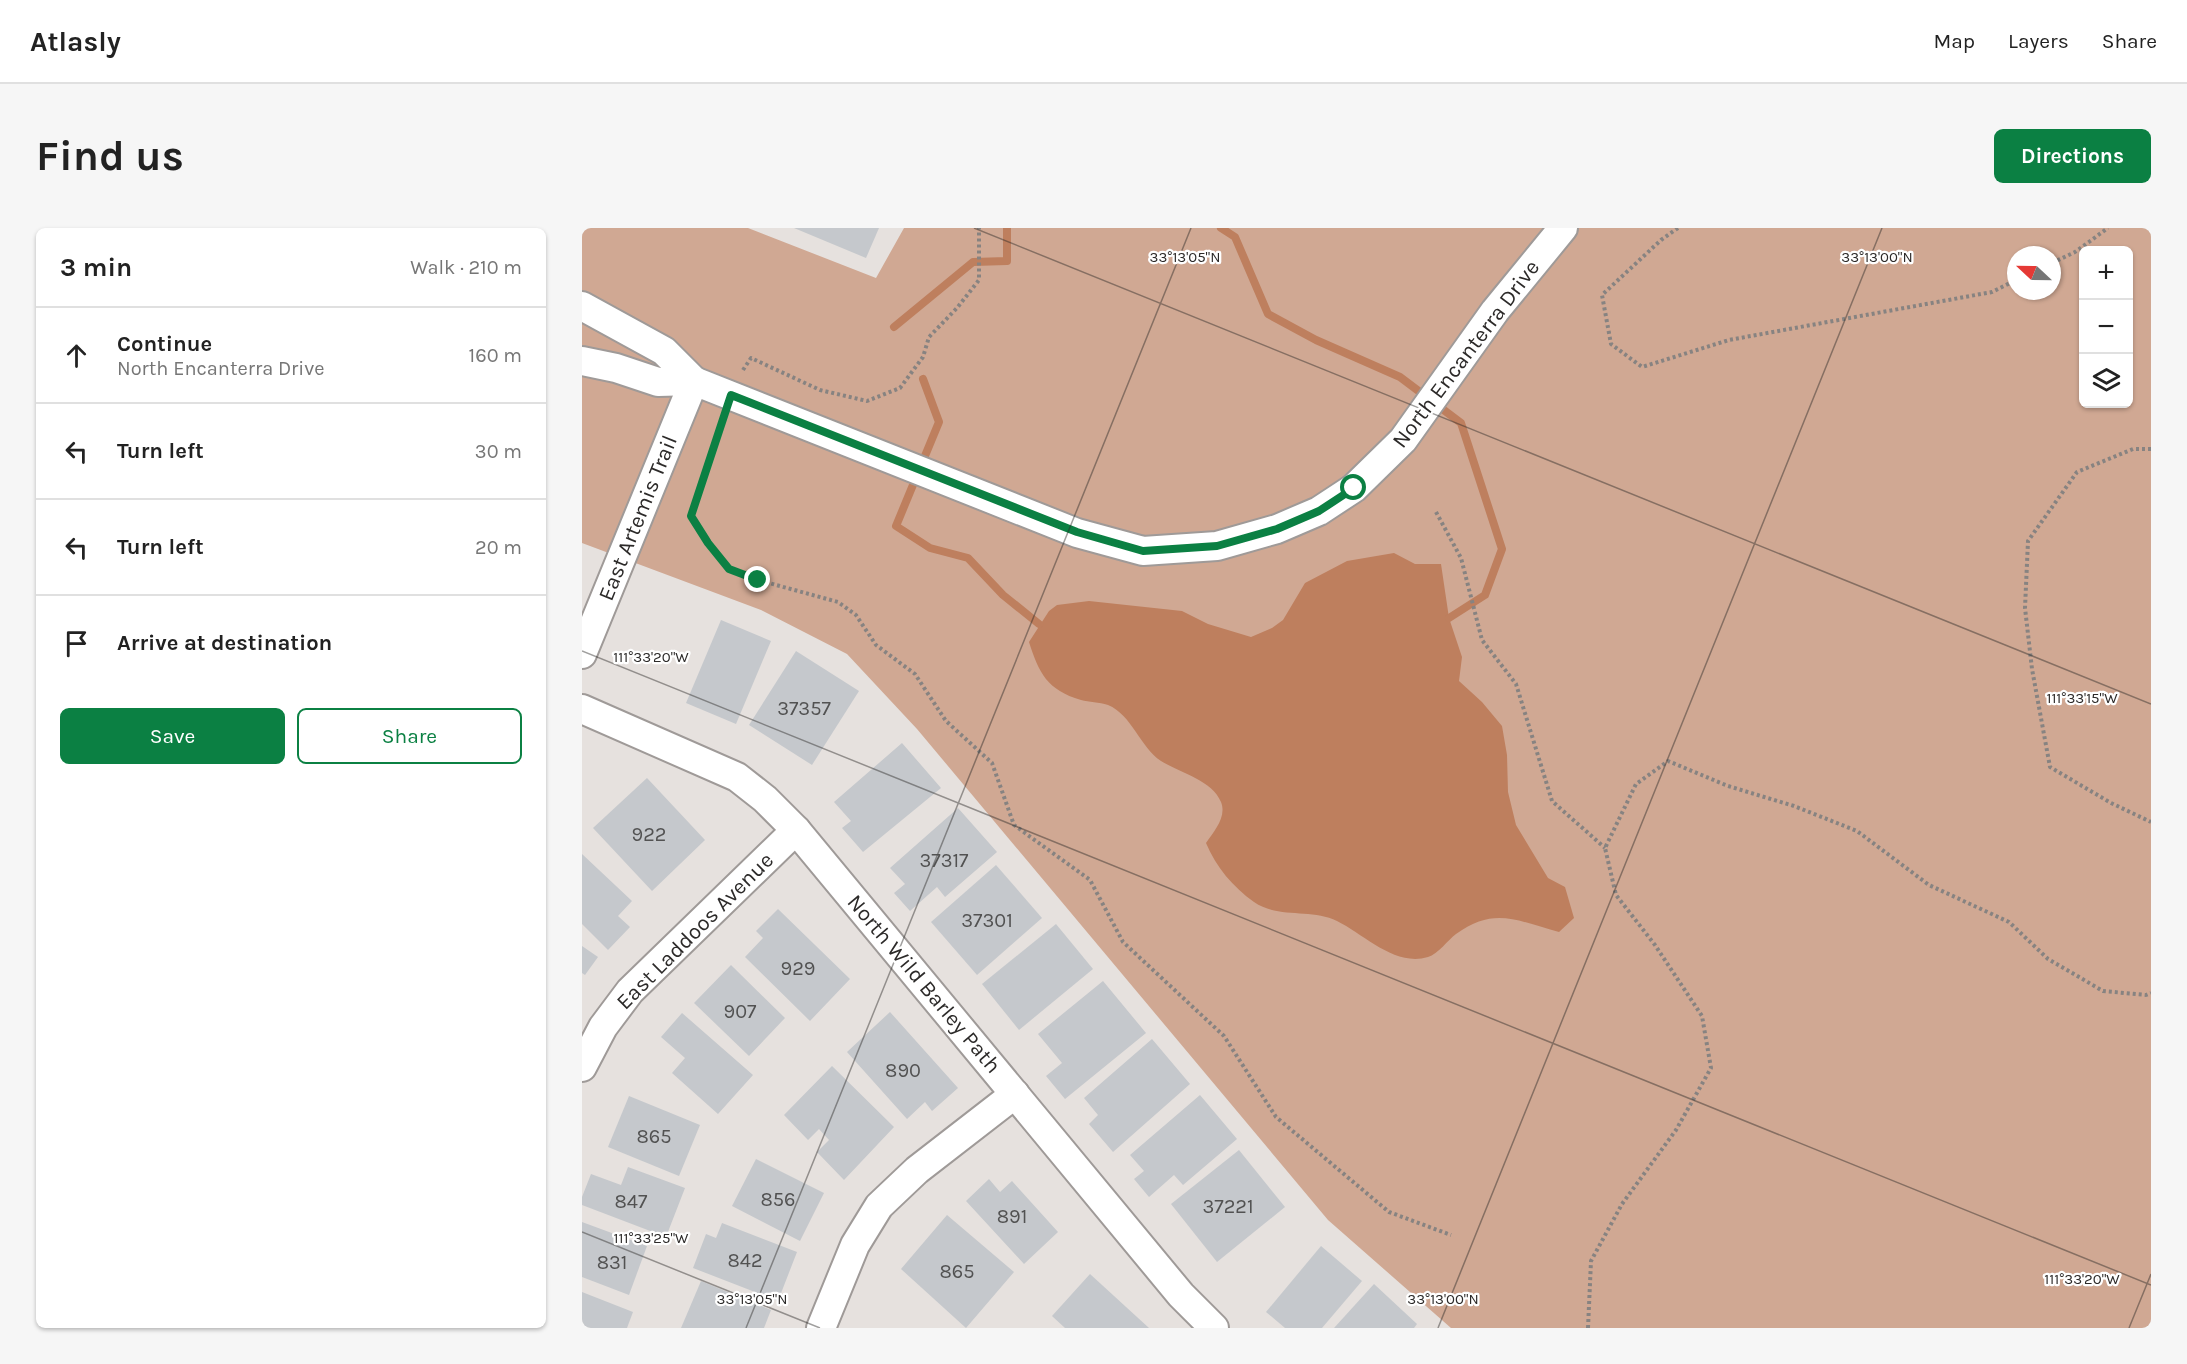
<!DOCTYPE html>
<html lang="en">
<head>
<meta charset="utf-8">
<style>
	:root { --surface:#fff; --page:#f6f6f6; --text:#222; --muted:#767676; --line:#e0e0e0; --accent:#0b8043 }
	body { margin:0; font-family:Karla,sans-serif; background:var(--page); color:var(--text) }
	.controls { position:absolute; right:18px; top:18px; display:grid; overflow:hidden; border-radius:9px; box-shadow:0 2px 4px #0004 }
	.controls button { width:54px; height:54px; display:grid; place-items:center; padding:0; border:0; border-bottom:2px solid var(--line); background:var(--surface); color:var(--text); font:30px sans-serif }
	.compass { position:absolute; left:1425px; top:18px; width:54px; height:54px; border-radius:50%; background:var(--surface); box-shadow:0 2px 4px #0004; rotate:292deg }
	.stop { position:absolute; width:18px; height:18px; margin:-14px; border:4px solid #0b8043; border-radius:50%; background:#fff }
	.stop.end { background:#0b8043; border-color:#fff; box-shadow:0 2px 6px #0008 }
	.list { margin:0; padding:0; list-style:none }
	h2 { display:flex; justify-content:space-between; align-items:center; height:78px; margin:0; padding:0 24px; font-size:26px }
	h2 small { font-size:20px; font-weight:400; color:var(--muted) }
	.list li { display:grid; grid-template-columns:39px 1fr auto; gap:18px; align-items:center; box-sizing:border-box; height:96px; padding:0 24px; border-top:2px solid var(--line) }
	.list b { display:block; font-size:22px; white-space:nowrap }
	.list p { margin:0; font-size:20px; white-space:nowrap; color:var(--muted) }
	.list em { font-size:20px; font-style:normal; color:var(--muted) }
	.actions { display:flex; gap:12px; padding:18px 24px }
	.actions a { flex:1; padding:14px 0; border:2px solid var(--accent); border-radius:9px; text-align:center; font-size:21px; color:var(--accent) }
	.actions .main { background:var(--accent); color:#fff }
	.icon { flex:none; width:33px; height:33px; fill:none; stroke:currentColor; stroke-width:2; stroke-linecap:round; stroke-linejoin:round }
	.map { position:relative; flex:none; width:1569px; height:1100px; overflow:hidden; border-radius:9px }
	header { display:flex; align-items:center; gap:36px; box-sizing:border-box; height:84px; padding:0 30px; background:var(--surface); border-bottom:2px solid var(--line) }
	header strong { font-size:28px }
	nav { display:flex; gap:33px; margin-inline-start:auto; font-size:21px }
	.intro { display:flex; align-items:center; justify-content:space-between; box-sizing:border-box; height:144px; padding:0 36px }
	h1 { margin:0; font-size:42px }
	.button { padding:15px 27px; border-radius:9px; background:var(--accent); color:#fff; font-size:21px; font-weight:700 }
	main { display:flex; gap:36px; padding:0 36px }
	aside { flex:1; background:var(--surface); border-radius:9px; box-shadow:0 2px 4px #0004 }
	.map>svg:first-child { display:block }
</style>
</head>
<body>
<header>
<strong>Atlasly</strong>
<nav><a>Map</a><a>Layers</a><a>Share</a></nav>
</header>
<div class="intro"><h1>Find us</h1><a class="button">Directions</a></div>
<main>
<aside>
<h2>3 min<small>Walk · 210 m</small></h2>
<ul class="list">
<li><svg class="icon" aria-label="ahead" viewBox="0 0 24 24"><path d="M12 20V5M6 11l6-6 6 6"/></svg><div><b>Continue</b><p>North Encanterra Drive</p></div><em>160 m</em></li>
<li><svg class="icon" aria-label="left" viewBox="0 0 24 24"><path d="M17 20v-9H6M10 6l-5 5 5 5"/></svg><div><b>Turn left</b></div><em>30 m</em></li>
<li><svg class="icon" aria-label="left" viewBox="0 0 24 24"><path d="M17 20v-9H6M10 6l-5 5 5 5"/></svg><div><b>Turn left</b></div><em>20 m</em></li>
<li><svg class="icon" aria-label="arrive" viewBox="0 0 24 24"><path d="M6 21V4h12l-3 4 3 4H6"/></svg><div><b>Arrive at destination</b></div></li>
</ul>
<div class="actions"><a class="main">Save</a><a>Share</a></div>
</aside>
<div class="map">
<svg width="1569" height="1100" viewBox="0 0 1569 1100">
	<rect width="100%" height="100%" fill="#e6e1de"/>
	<path fill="#d0a893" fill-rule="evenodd" d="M0,0h166l128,50 28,-50h1247v1100h-700l-123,-108 -411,-491 -70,-75 -86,-44 -179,-67zM1502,22h44v154h-44zM1434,27h36v36h-36z"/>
	<path fill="#be7f5e" d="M812,325l21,11h26l8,54 13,39 -3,24 23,21 20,24 5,29 1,37 8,33 32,53 17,9 9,31 -15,14c-42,-11 -64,-26 -103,2 -8,6 -18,20 -28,23 -33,10 -63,-22 -91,-36 -26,-13 -59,-2 -83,-19 -21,-15 -38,-35 -48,-59 8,-12 21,-26 15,-41 -9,-22 -41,-29 -60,-41 -21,-14 -29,-46 -53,-56 -9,-3 -19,-3 -27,-5 -34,-10 -42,-27 -52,-58l20,-31 8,-6 32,-4 93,10 26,13 43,13 21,-9 11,-8 22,-37 42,-22z"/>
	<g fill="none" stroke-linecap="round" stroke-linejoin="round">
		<g stroke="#be7f5e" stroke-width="8">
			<polyline points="639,0 653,9 686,86 734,112 818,149 879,195 920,321 903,367 867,390"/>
			<polyline points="312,99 391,34 425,33 425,0"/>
			<polyline points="341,151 357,194 314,298 348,320 386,330 421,367 457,396"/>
		</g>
	</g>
	<g fill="#c5c8cc">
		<polygon points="212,0 297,0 284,30"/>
		<polygon points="139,392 189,413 154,496 104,475"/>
		<polygon points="214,423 277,463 230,537 167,497"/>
		<polygon points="320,515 359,560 281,624 260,600 269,593 252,574"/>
		<polygon points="65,550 123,612 70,663 11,600"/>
		<polygon points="376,580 415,624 363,669 355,659 328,683 312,665 323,656 308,640"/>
		<polygon points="0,626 50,673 36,688 48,699 26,722 0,696"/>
		<polygon points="414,637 460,690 395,747 349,694"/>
		<polygon points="196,681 268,751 228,793 163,729 181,710 174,703"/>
		<polygon points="474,696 511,741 437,802 400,756"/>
		<polygon points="0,718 16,729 3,747 0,745"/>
		<polygon points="149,737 203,790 167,828 112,775"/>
		<polygon points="521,753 564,805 483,871 464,848 480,835 456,806"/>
		<polygon points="308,784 376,860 350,883 343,874 325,891 265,824"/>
		<polygon points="100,785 171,847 136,886 90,845 103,830 79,809"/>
		<polygon points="570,811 608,856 531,924 507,896 516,887 502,870"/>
		<polygon points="250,838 312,899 262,952 235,924 247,912 237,901 226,912 202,887"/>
		<polygon points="618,867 655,911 601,957 592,947 567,969 552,951 562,943 548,927"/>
		<polygon points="47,868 118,897 97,948 26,919"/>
		<polygon points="657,922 703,979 635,1034 589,976"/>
		<polygon points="174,931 242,965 218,1013 150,978"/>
		<polygon points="46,939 103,960 84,1009 0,977 0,969 9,946 39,957"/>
		<polygon points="407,951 418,964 430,953 476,1004 442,1036 384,973"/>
		<polygon points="365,987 432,1044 384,1100 319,1041"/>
		<polygon points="0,994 65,1018 47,1067 0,1049"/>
		<polygon points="140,995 215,1024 196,1073 111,1040 124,1006 134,1010"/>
		<polygon points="739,1018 780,1053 740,1100 703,1100 684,1084"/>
		<polygon points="508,1046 567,1100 483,1100 470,1088"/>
		<polygon points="119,1053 189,1082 182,1100 99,1100"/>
		<polygon points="792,1056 835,1096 832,1100 752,1100"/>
		<polygon points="0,1064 51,1084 45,1100 0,1100"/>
	</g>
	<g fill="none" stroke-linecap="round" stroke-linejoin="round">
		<defs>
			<g id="minor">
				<polyline points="0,78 82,123 112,153"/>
				<polyline points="0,133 34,140 76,154 112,153 495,305 561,323 635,318 695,301 737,283 772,260 821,212 913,83 981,0"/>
				<polyline points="0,426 112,153"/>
				<polyline points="0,481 155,549 183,571 214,602 599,1067 632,1100"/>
				<polyline points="0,839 21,799 48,763 214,602"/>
				<polyline points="239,1100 273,1017 297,978 335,942 433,866"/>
			</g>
		</defs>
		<use href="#minor" stroke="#9f9a98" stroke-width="32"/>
		<g stroke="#878381" stroke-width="4" stroke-dasharray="3 3" stroke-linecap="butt">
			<polyline points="1096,0 1079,12 1020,67 1029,116 1060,139 1147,112 1410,64 1434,52"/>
			<polyline points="1470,35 1493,24 1526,0"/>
			<polyline points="161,142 169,130 238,162 285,173 318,160 341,129 347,109 375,80 397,52 397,0"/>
			<polyline points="140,193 109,288 126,315 147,341 176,352 256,374 274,387 294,417 333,446 364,493 410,535 432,597 508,652 541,714 642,808 694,889 807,984 869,1007"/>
			<polyline points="1569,221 1551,221 1495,244 1446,313 1443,380 1450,441 1468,539 1529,575 1569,594"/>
			<polyline points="854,284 879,330 900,412 934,456 970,573 1023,620"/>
			<polyline points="1006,1100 1009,1033 1040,976 1094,902 1129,840 1120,788 1073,717 1034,667 1023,620 1054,556 1086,533 1146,558 1212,578 1275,603 1347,657 1427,694 1466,731 1521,763 1564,767 1569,765"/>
		</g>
		<use href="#minor" stroke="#fff" stroke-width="28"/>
	</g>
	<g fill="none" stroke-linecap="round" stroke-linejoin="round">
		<polyline stroke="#0b8043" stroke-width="8" points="176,352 147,341 126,315 109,288 149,167 495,304 561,323 635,318 695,301 737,283 772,260"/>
	</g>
	<path fill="none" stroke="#2c2a29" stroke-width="1.5" stroke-opacity="0.45" d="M392,0l1177,476M0,423l1569,634M0,1004l238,96M164,1100l445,-1100M856,1100l444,-1100M1547,1100l22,-54"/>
	<g text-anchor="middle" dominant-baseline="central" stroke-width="4.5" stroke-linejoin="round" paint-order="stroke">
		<g font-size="20" fill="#525252">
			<text x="222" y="480">37357</text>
			<text x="67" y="606">922</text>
			<text x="362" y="632">37317</text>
			<text x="405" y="692">37301</text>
			<text x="216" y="740">929</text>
			<text x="158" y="783">907</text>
			<text x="321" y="842">890</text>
			<text x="72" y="908">865</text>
			<text x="196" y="971">856</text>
			<text x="49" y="973">847</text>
			<text x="646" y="978">37221</text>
			<text x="430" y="988">891</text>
			<text x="163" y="1032">842</text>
			<text x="30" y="1034">831</text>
			<text x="375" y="1043">865</text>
		</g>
		<g font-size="22" fill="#2c2a29" stroke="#fff">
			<text transform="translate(884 126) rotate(-53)">North Encanterra Drive</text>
			<text transform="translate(56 290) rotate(-68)">East Artemis Trail</text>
			<text transform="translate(113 703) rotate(-45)">East Laddoos Avenue</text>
			<text transform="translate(342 756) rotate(50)">North Wild Barley Path</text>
		</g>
	</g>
	<g font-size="15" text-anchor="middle" fill="#2c2a29" stroke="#fff" stroke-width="4.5" stroke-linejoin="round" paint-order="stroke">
		<text x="603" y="34">33°13'05"N</text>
		<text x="1295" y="34">33°13'00"N</text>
		<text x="69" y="434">111°33'20"W</text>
		<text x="1500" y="475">111°33'15"W</text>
		<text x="69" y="1015">111°33'25"W</text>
		<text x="1500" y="1056">111°33'20"W</text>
		<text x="170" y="1076">33°13'05"N</text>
		<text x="861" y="1076">33°13'00"N</text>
	</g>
</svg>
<div class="controls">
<button>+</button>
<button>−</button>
<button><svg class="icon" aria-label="layers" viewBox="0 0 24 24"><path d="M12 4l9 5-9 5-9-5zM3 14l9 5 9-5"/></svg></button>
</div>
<svg class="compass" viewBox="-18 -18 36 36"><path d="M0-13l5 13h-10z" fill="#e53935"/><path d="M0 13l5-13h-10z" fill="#767676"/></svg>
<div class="stop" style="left:772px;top:260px"></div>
<div class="stop end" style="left:176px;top:352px"></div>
</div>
</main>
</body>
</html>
